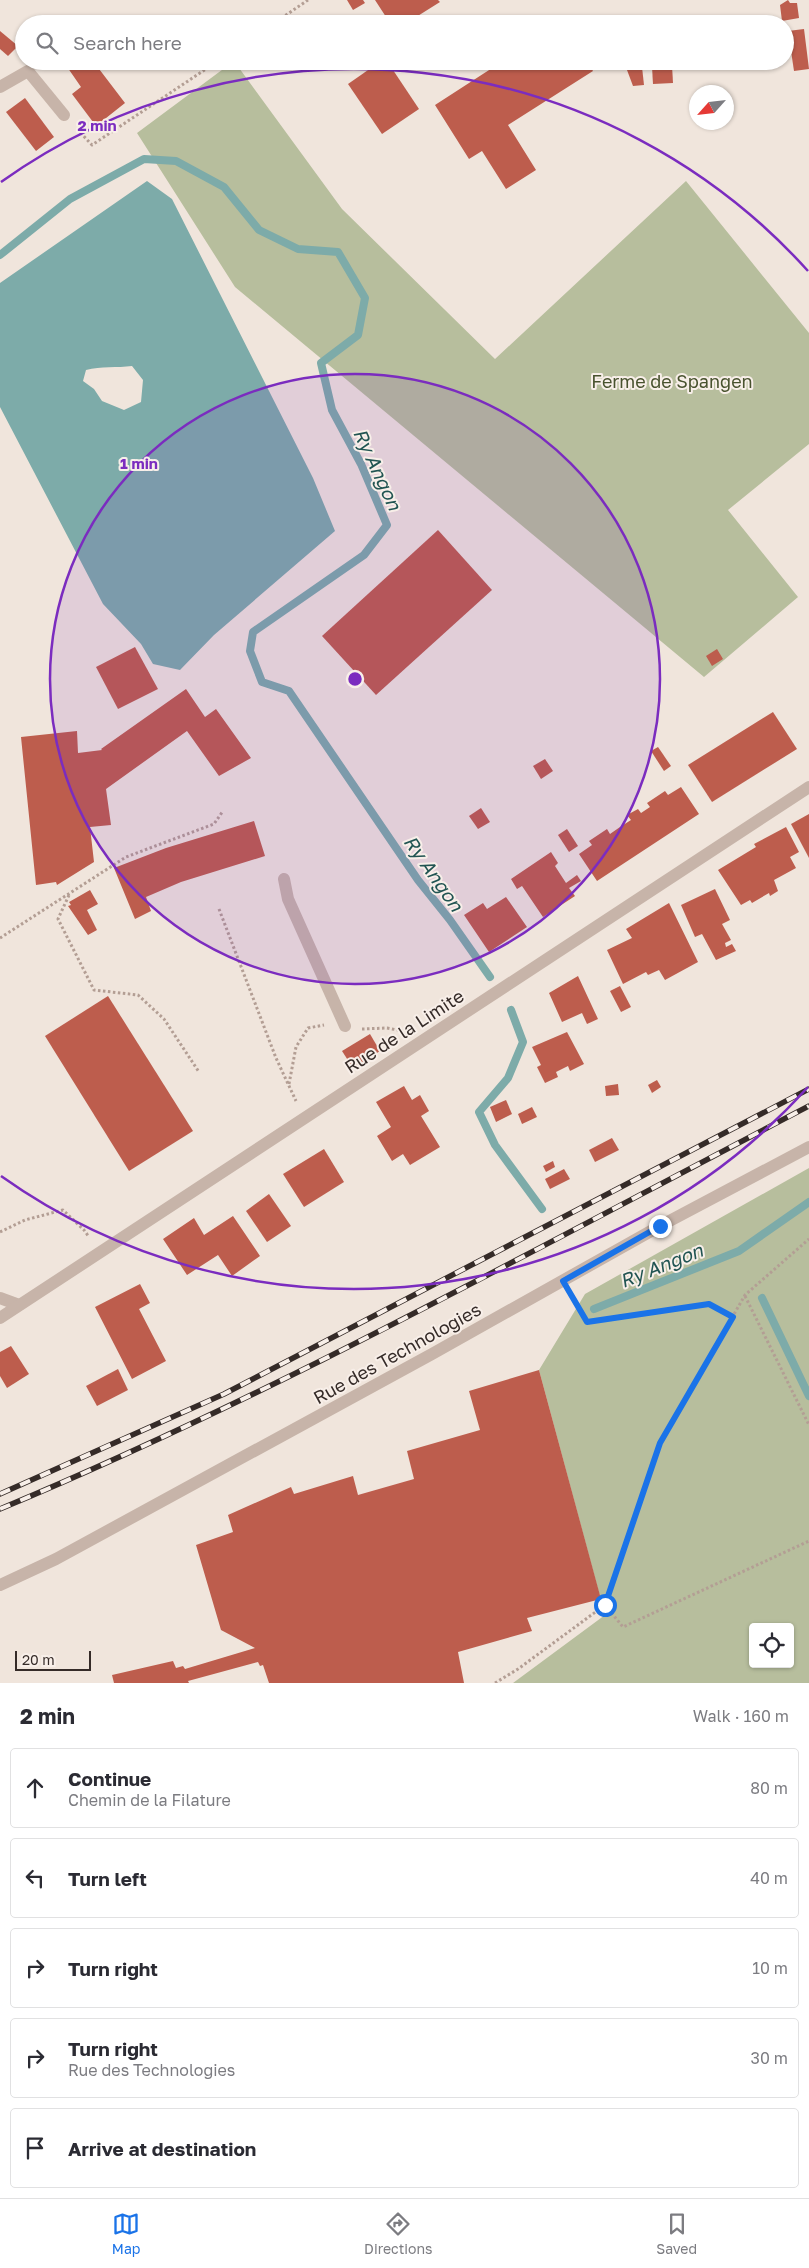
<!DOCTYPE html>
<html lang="en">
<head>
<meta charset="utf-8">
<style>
	:root { --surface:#fff; --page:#f2f2f3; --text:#2b2b33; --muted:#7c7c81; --line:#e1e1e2; --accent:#1a73e8 }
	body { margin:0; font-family:"Golos Text",sans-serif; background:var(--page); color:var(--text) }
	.controls { position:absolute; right:15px; bottom:15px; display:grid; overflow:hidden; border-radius:5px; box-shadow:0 1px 4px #0004 }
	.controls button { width:45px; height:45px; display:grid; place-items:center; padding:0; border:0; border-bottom:1px solid var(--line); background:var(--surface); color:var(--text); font:25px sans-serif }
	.compass { position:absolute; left:689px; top:85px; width:45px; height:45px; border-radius:50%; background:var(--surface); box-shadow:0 1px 4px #0004; rotate:243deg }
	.scale { position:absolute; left:15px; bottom:12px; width:76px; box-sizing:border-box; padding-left:5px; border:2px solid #352b28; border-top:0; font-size:14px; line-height:18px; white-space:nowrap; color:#352b28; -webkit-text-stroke:4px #f8efe9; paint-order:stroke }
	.stop { position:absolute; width:15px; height:15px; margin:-11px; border:4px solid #1a73e8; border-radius:50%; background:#fff }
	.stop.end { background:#1a73e8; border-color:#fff; box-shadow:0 1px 5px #0008 }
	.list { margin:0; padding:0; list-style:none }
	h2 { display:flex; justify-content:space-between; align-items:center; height:65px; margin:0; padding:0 20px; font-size:21px }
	h2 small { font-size:16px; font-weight:400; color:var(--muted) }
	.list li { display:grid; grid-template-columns:32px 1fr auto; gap:15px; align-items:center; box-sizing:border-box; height:80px; margin:0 10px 10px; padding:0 10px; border:1px solid var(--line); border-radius:5px }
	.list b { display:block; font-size:19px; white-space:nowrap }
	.list p { margin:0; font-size:16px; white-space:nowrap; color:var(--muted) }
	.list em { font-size:16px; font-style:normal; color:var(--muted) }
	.icon { flex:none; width:28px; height:28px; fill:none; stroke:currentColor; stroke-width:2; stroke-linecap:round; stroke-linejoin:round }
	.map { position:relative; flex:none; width:809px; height:1683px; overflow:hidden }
	.search { position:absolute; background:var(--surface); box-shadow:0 1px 4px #0004; left:15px; right:15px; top:15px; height:55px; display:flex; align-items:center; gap:12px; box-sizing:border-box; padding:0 18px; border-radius:28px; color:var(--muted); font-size:19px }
	.sheet { height:515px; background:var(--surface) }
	nav { display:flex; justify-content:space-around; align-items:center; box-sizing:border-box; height:70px; border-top:1px solid var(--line); background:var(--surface); font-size:14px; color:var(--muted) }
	nav a { display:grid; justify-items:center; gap:2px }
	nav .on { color:var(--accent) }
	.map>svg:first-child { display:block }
</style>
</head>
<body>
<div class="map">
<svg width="809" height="1683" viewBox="0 0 809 1683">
	<rect width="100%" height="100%" fill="#f0e5dc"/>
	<g fill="#b7be9d" fill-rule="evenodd">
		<polygon points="234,61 342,209 495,359 686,181 809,333 809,444 728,510 798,597 704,677 235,287 137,133"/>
		<path d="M809,1168v515h-296l92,-68 -66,-245 46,-76zM753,1627h37v37h-37z"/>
	</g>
	<path fill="#7daba9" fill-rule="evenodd" d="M147,181l25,18 141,279 22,53 -121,104 -34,35 -27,-6 -12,-20 -38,-40 -103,-197v-124zM132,366l11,14 -2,22 -17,8 -22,-9 -8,-12 -11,-8 3,-11c15,-4 31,-2 46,-4z"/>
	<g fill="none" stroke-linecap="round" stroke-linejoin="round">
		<g stroke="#7daba9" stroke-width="8">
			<polyline points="0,255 70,199 144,159 176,161 224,187 259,230 298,249 338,252 365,298 358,335 321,363 332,410 361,464 387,525 364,555 253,632 250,651 262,682 289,691 418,880 450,920 490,977"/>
			<polyline points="511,1010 523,1042 508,1078 479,1112 495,1145 542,1209"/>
			<polyline points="762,1298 809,1396"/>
			<polyline points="594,1309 739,1251 809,1202"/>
		</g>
	</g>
	<g fill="#bd5d4d">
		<polygon points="347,0 363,0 365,3 353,10"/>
		<polygon points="375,0 438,0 440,2 405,24 382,24 388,20"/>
		<polygon points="788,0 790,3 797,3 799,18 782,21 780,5"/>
		<polygon points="804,29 809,69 794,71 788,31"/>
		<polygon points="0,31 18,46 8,56 0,49"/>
		<polygon points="63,61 93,61 125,103 96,126 72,94 81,87"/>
		<polygon points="381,61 387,61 419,109 382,134 348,84"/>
		<polygon points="503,61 587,61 593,71 508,125 536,170 506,189 482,151 469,159 435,105"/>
		<polygon points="672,65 673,83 653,84 652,67"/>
		<polygon points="642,67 644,85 633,86 627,70"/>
		<polygon points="25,98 54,137 36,151 6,112"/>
		<polygon points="438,530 492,590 376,695 322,636"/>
		<polygon points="135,647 158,689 118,709 96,667"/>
		<polygon points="717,649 723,659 712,666 706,656"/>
		<polygon points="186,689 205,717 216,709 251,758 219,776 187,731 106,789 111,825 90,827 94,862 57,885 56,882 36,885 21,737 77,731 78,753 102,750 101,749"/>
		<polygon points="773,712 797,749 712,802 688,765"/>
		<polygon points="658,747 671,766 664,771 651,751"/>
		<polygon points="545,759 553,771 541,779 533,766"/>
		<polygon points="681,787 699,814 597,881 579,854 592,845 589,841 607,829 610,834 620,827 631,820 627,815 638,809 641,813 650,807 647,803 665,791 668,795"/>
		<polygon points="481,808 490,822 478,829 469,816"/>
		<polygon points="809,814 809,858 791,824"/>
		<polygon points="254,821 265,856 181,882 146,897 151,911 135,919 114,868 166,848"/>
		<polygon points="786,827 799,852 790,857 796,868 774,880 778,891 770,896 769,893 752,903 750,900 741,905 718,870 756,847 754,844"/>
		<polygon points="567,829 578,846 569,852 558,835"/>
		<polygon points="551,852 558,863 555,866 566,883 577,875 581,881 569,888 575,896 543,917 522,886 517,889 511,879"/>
		<polygon points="715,889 730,920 722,924 731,940 725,943 726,947 732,944 736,951 716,960 702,934 695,937 681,905"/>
		<polygon points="90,890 98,904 87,910 97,930 88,935 68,906 71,905 69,902"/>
		<polygon points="506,897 527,927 489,952 464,915 483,903 487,909"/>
		<polygon points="669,903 698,962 665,980 659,970 648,975 646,972 623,984 607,950 632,938 626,929"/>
		<polygon points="578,976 598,1019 587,1024 582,1013 562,1022 549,993"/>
		<polygon points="620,986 631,1007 621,1012 610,991"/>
		<polygon points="108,996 193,1131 129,1171 45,1036"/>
		<polygon points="567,1032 584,1064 570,1071 568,1066 556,1072 558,1077 545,1083 537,1067 541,1065 532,1047"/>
		<polygon points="370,1034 380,1051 353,1068 342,1051"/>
		<polygon points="657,1080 661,1087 652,1093 648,1085"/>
		<polygon points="618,1084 619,1095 606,1096 605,1086"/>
		<polygon points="404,1086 412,1100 420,1095 429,1111 421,1116 440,1147 410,1165 403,1154 392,1161 377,1136 391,1127 376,1102"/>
		<polygon points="506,1100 512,1114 496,1122 490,1107"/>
		<polygon points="532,1107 537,1117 522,1124 518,1114"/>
		<polygon points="612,1138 619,1150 595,1162 589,1150"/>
		<polygon points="324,1149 344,1182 304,1207 283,1174"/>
		<polygon points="553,1161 555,1167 546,1172 543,1166"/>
		<polygon points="564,1169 570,1179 550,1189 545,1179"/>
		<polygon points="269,1194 291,1226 267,1242 246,1211"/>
		<polygon points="233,1216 260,1256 232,1276 218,1255 187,1275 163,1239 194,1218 204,1235"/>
		<polygon points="140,1284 150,1303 139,1309 166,1361 132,1379 95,1307"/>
		<polygon points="11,1346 29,1374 7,1388 0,1376 0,1352"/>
		<polygon points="118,1369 128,1390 97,1406 86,1386"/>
		<polygon points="539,1370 601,1599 527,1618 532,1631 458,1652 464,1683 269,1683 263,1665 260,1666 258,1662 188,1681 189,1683 114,1683 112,1675 173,1661 176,1668 183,1666 185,1669 255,1648 221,1630 196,1545 233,1532 228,1515 291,1487 294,1494 353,1476 358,1495 414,1479 407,1451 480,1430 469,1391"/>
	</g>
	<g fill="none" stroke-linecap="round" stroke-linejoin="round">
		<g stroke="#b39e94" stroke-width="3" stroke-dasharray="2.5 2.5" stroke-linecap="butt">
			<polyline points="273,24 308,0"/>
			<polyline points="77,129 92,145 218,61"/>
			<polyline points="69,895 58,919 94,990 138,995 164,1019 199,1072"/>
			<polyline points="219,909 276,1058 296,1101"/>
			<polyline points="0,938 126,857 214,824 223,811"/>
			<polyline points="362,1029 387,1028 403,1031"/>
			<polyline points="289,1084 296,1047 308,1028 324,1025"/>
			<polyline points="0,1232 25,1220 63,1210 84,1230 89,1237"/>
			<polyline points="572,1296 587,1322 709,1304 733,1317"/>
			<polyline points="745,1296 809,1425"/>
			<polyline points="605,1605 623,1627 809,1541"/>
			<polyline points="495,1683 518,1669 605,1605 660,1443 745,1295 809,1239"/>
		</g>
		<polyline stroke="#c7b4a9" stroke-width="12" points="284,879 288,899 345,1026"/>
		<g stroke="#c7b4a9" stroke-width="12">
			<polyline points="0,87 28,71 64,115"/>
			<polyline points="0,1298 19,1305"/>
			<polyline points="0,1585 56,1559 432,1354 660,1226 809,1147"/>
		</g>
		<polyline stroke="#c7b4a9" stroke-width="12" points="0,1318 809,787"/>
		<defs>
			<g id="rail">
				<polyline points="0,1494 224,1394 809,1089"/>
				<path d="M0,1509c278,-116 542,-264 809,-403"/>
			</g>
		</defs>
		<use href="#rail" stroke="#352b28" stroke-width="5.5"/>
		<use href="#rail" stroke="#f8efe9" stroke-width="4" stroke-dasharray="11" stroke-linecap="butt"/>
	</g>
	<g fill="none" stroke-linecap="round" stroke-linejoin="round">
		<polyline stroke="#1a73e8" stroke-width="6" points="605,1605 660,1443 733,1317 709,1304 587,1322 563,1281 660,1226"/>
	</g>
	<circle cx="355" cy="679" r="305" fill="#7b2cbf" fill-opacity=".12"/>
	<g fill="none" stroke="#7b2cbf" stroke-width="2.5">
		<circle cx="355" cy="679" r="305"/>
		<path d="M808 1087A610 610 0 0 1 1 1176M1 182A610 610 0 0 1 808 271"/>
	</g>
	<g text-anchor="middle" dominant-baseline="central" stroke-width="4" stroke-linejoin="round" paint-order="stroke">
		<g font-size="18" fill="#48522e" stroke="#f8efe9">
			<text x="672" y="381">Ferme de Spangen</text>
		</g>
		<g font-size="18" fill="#352b28" stroke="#f8efe9">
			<text transform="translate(404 1031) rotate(-33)">Rue de la Limite</text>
			<text transform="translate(397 1353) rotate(-29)">Rue des Technologies</text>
		</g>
		<g font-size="19" font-style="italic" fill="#215452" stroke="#f8efe9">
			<text transform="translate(378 469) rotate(65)">Ry Angon</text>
			<text transform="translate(434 873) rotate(55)">Ry Angon</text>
			<text transform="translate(661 1265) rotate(-22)">Ry Angon</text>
		</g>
	</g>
	<circle cx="355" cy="679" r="8" fill="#7b2cbf" stroke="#f8efe9" stroke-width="2.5"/>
	<g font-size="15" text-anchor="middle" font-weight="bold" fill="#7b2cbf" stroke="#f8efe9" stroke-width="4" stroke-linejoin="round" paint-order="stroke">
		<text x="97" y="131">2 min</text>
		<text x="139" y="469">1 min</text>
	</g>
</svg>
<div class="controls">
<button><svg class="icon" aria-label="locate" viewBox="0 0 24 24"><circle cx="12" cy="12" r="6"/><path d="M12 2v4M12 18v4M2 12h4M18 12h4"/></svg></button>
</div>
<svg class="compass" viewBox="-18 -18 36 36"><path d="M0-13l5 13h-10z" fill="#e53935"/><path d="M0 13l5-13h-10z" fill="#7c7c81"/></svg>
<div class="scale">20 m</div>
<div class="stop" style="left:605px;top:1605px"></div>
<div class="stop end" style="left:660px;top:1226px"></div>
<div class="search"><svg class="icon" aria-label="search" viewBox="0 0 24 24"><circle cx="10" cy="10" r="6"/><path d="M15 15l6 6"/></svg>Search here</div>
</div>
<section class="sheet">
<h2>2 min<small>Walk · 160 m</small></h2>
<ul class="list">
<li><svg class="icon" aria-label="ahead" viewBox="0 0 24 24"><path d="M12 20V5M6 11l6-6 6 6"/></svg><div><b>Continue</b><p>Chemin de la Filature</p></div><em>80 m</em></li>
<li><svg class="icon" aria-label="left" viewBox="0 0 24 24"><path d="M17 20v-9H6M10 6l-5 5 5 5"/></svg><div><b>Turn left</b></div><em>40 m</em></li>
<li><svg class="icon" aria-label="right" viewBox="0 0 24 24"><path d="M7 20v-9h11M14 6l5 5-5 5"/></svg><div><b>Turn right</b></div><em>10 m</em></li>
<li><svg class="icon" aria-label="right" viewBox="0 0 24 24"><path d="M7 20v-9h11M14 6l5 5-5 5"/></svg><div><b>Turn right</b><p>Rue des Technologies</p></div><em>30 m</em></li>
<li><svg class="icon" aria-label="arrive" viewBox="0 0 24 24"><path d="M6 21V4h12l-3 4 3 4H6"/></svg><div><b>Arrive at destination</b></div></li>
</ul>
</section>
<nav>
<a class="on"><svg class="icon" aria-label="map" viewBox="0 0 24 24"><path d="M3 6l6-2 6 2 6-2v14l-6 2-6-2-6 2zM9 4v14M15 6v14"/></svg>Map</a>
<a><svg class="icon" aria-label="directions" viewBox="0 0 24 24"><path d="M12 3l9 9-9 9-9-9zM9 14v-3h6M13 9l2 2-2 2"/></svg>Directions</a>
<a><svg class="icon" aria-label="saved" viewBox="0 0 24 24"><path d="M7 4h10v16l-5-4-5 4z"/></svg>Saved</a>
</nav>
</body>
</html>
